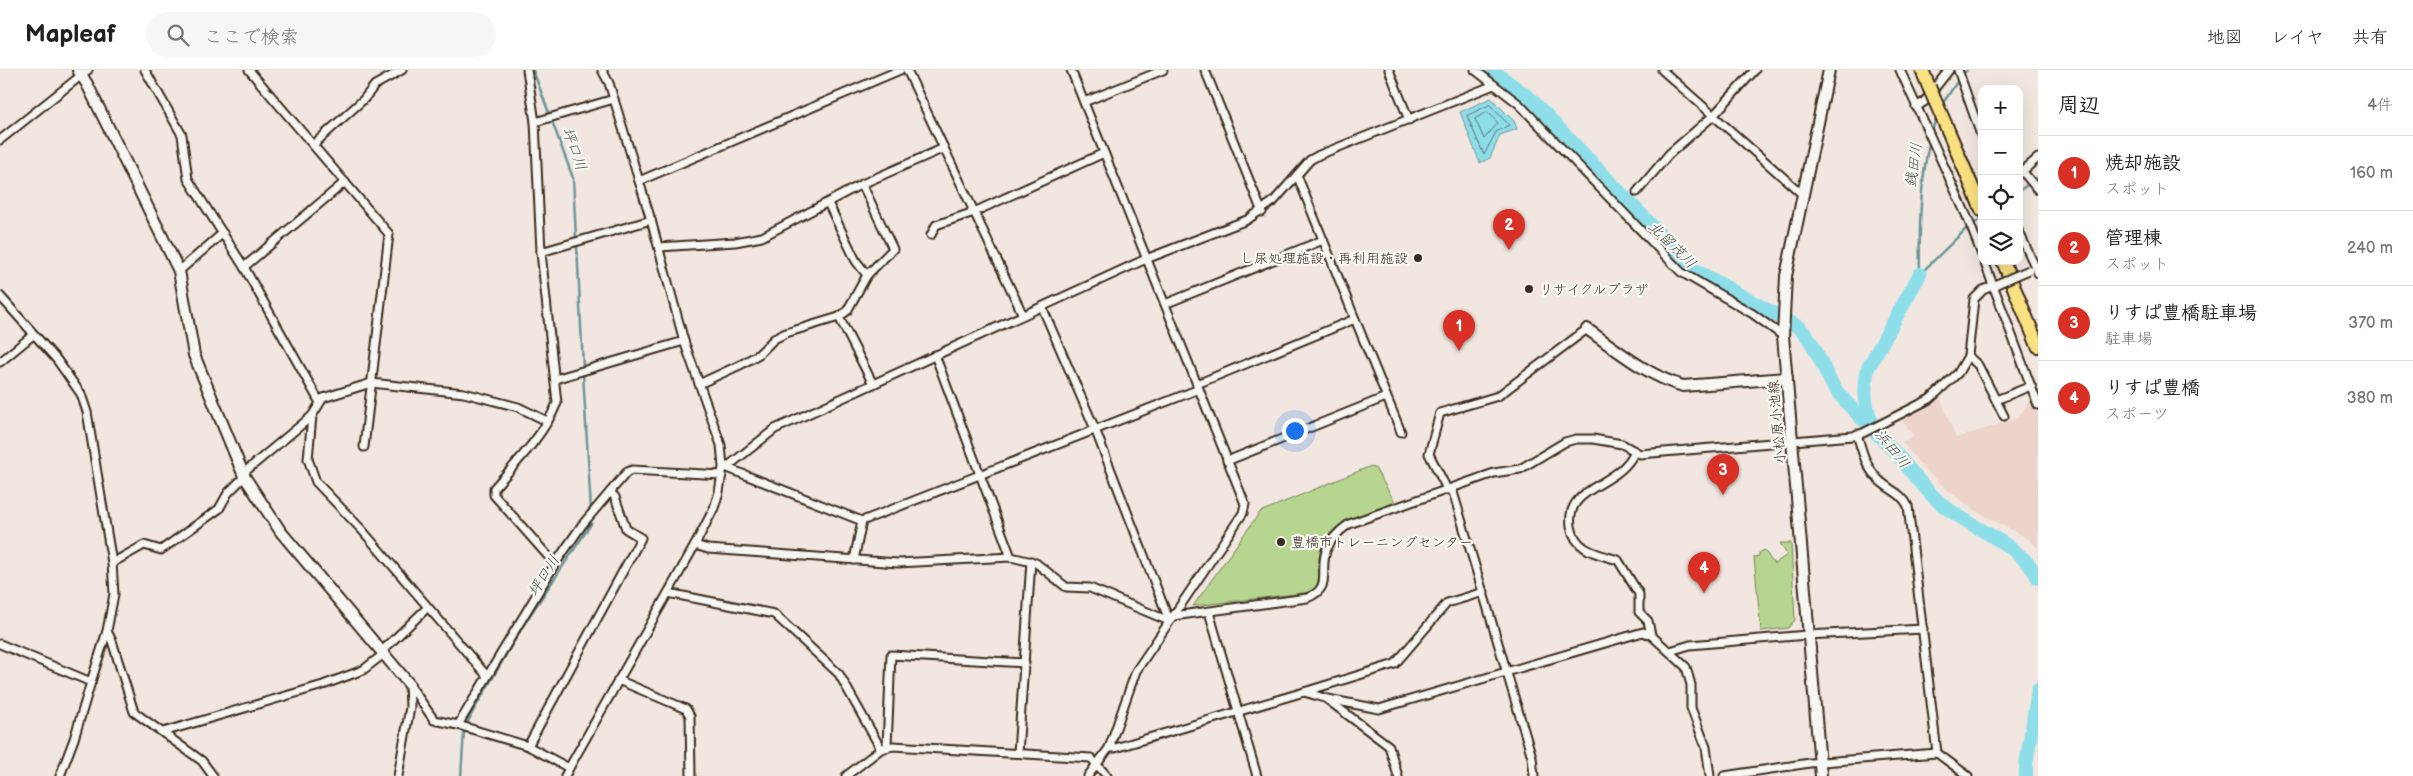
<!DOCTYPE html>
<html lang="ja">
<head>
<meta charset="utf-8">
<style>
	:root { --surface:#fff; --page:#f6f6f6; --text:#202124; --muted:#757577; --line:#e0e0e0; --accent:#d93025 }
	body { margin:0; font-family:"Balsamiq Sans","Klee One",sans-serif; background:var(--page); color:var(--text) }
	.controls { position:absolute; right:15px; top:15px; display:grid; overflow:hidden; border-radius:10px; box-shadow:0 5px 20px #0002 }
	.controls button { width:45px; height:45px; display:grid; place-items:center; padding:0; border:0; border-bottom:1px solid var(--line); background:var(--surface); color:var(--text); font:25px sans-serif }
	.you { position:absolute; left:1294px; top:360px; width:18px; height:18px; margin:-12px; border:4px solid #fff; border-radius:50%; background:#1a73e8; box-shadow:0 0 0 8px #1a73e833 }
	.badge { display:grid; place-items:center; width:32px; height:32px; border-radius:50%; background:var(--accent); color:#fff; font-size:16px; font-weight:700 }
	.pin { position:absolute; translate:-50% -41px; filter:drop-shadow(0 1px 2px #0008) }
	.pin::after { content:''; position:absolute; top:26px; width:18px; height:15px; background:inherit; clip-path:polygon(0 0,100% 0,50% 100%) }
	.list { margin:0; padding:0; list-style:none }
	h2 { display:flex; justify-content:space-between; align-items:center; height:65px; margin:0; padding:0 20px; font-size:21px }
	h2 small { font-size:16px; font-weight:400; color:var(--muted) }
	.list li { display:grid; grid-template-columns:32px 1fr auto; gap:15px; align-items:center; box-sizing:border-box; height:75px; padding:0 20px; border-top:1px solid var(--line) }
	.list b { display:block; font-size:19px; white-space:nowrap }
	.list p { margin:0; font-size:16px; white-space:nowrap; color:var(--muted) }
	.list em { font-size:16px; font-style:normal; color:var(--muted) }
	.icon { flex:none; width:28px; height:28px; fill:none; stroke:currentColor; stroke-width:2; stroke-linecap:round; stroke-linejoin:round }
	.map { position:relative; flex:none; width:2038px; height:706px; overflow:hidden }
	header { display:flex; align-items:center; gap:30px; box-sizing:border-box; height:70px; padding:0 25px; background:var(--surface); border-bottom:1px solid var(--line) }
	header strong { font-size:24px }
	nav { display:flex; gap:28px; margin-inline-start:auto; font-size:18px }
	.search { width:350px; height:45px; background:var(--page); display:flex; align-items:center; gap:12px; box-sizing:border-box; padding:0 18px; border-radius:28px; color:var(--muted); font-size:19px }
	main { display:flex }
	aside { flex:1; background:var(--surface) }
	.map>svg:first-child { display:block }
</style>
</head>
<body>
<header>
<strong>Mapleaf</strong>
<div class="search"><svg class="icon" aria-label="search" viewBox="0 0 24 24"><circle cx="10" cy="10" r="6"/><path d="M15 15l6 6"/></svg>ここで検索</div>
<nav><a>地図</a><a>レイヤ</a><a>共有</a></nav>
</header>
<main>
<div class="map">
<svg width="2038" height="706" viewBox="0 0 2038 706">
	<rect width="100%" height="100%" fill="#f1e7e0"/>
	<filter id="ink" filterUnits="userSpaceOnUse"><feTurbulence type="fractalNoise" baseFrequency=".02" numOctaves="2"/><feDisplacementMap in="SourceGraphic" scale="10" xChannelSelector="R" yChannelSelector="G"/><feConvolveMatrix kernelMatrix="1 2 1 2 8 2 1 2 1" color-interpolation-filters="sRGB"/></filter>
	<g filter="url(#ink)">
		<polygon fill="#ecd4ca" points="1940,327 1956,368 2018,348 2032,327 2038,343 2038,478 2028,469 1978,442 1950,422 1924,399 1902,372 1913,366 1902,349 1930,335"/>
		<g fill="#b6d68f" stroke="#788056">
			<path d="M1371,396l4,2 20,34c-29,12 -72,20 -76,56 -1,12 2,24 -6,34l-120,14 67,-94z"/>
			<polygon points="1780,473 1791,473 1795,550 1788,558 1761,561 1754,487 1759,486 1759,483 1764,480 1774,494 1787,485"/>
		</g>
		<polygon fill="#8edeea" stroke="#6d9698" points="1491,28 1514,51 1517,59 1500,65 1490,88 1480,93 1460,42"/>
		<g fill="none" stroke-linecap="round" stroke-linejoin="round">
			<g stroke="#5c7270" stroke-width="1">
				<polygon points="1490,35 1509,55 1496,62 1484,85 1467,46"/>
				<polygon points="1488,42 1498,53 1484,69 1475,49"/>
			</g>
			<g stroke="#6d9698" stroke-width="2.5">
				<polyline points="533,0 573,108 576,168"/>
				<polyline points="1962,5 1967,0"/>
				<polyline points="1941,36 1959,9"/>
				<polyline points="1931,64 1937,45"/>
				<polyline points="2019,121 2038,107"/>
				<polyline points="577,175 583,296"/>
				<path d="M1920,204c-1,-46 0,-90 10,-135"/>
				<polyline points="1920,204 1966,159 1982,148"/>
				<polyline points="583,303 591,441"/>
				<polyline points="461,706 464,661 472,643 526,551 591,454 591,446"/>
			</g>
			<g stroke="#8edeea" stroke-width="14">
				<path d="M1492,0l39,29 130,136 16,20 14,13 109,60c17,17 21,39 34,59 14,21 40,42 57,61 17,18 30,38 48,54 28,25 83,42 99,76"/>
				<path d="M1873,356c-8,-21 -10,-36 -5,-58l52,-94"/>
				<polyline points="2026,706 2026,695 2038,619"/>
			</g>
			<defs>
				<g id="street">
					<polyline points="145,0 182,65 188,109 244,197 319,331"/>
					<polyline points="249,0 389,164 364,377"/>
					<path d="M527,0l8,52 6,130 16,151c-13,32 -41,60 -63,85v7l61,69"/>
					<polyline points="602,0 609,13 651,150 684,271 721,375 723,397 719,422 714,438 695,475"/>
					<polyline points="907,0 1023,245"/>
					<polyline points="1071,0 1245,434 1243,443 1136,601 1109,678 1088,706"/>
					<polyline points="1205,0 1262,142"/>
					<polyline points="1389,0 1409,50"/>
					<polyline points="1475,0 1519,34 1681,202 1753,244 1783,266"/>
					<polyline points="1662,0 1802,124"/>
					<polyline points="1900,0 1968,149 1982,185"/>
					<polyline points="1958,0 1982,68"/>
					<polyline points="1084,32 1163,0"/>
					<polyline points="1916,37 1924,32 1949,0"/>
					<polyline points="535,52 614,29"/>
					<polyline points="0,70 88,0"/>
					<polyline points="313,75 364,29 375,15 402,0"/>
					<polyline points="2023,102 2038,120"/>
					<polyline points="2019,104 2038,88"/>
					<polyline points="639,111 900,0"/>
					<polyline points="1637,122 1669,84 1714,45 1755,0"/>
					<polyline points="828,133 856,191 867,205"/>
					<polyline points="2019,162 2038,203"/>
					<polyline points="931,165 936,155 974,142 1104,83"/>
					<polyline points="659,177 735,172 762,167 862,114 944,78"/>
					<polyline points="541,182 651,150"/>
					<polyline points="1984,191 2038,335"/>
					<polyline points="244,197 345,112"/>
					<polyline points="179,201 223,163"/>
					<polyline points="0,226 57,290 81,324 87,342 112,493 114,524 107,561 112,571 134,642 202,691 213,706"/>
					<polyline points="1165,234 1323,170"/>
					<polyline points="1042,237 1095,359 1169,550"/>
					<polyline points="839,247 847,241 867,205 893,179 862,114"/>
					<polyline points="1355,249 1401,362"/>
					<polyline points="935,285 1011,487"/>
					<polyline points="1968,286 1978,295 2004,346"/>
					<polyline points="0,292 33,265"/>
					<polyline points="555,309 684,271"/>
					<polyline points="699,314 742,294 759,284 774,269 786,263 839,247 873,314"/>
					<polyline points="1197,314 1355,249 1297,105"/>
					<polyline points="1996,330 2031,316"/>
					<polyline points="312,346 308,389 316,412 362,460 487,606"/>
					<path d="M1857,364c5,17 9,34 22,46 10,10 23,13 29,26l29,247"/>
					<path d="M1635,381c-16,37 -70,34 -64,75 4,25 27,28 47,34l21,34v18l9,9 3,14"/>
					<polyline points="1227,391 1386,327"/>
					<polyline points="725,397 862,451 1199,319"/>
					<polyline points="727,397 775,359 1146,189 1247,150 1274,131 1310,90 1319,85 1494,15"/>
					<polyline points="854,490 862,451"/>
					<polyline points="112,493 144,475 161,480 219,439 228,423 241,410 247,400 312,346 323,328 371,313 464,323 518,337 547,351"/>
					<polyline points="668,523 774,544 839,604 881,679"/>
					<polyline points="1209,542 1257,706"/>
					<path d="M1173,546l134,-18c26,-10 12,-26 19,-47 4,-12 13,-20 23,-27l145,-51 26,-4 45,-27 11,-3h17l29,5 18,10 213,-18 10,-3 67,-34 28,-26 10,-17 6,-57 9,-9 16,-7"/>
					<polyline points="0,574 91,612 74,669 60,706"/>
					<polyline points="383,580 427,538"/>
					<polyline points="1670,581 1690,575 1807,565 1923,559"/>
					<polyline points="618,610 686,639 690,646 691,706"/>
					<polyline points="91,612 107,561"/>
					<polyline points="1304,622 1395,594 1447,533 1484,522"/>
					<polyline points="1328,630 1389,676 1398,706"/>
					<polyline points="458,655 555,494 582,455 627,402 632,400 722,405"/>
					<polyline points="163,662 323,615 363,600 385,583"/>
					<polyline points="528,676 641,468 626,459 615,427 610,422"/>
					<polyline points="887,676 891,585 1025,593"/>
					<polyline points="1109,678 1115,678 1304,622 1328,629 1379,639 1643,562 1651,565 1686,597 1691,615 1691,638 1706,677 1710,706"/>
					<polyline points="1018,683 1031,491"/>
					<polyline points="398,706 410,637 409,614 434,650 458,655 528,676 569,698 695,475 708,479 898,493 1011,487 1036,493 1066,517 1090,518 1169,551"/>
					<polyline points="565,706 569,698"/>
					<polyline points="846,706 881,679 893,676 1091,688 1107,706"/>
					<polyline points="1534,706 1532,687 1453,422 1447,419 1429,384 1440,343 1498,326 1587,259"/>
					<polyline points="1724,706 1810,693 1937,683 1968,706"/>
				</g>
				<g id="secondary">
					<polyline points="78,0 87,14 179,201 194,285 244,406 281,462 409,614"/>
					<path d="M1587,259c30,21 61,47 96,57l104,-8"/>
					<polyline points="1821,706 1783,266 1786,206 1829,0"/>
				</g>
				<g id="highway">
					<polyline points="1922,0 1929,17"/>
					<polyline points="1947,58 1982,140"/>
					<polyline points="2003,191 2038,276"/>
				</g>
			</defs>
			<use href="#street" stroke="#3b2a1e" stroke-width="11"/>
			<use href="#secondary" stroke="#3b2a1e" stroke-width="14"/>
			<use href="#highway" stroke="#3b2a1e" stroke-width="16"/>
			<use href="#street" stroke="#f6f6f2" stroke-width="7"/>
			<use href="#secondary" stroke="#f6f6f2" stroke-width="10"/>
			<use href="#highway" stroke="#f9e181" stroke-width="12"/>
			<defs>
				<polyline id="street-bridge" points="1999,213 2029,200"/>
				<polyline id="highway-bridge" points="1929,17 1947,58"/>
			</defs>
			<use href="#street-bridge" stroke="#3b2a1e" stroke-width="11" stroke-linecap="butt"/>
			<use href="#highway-bridge" stroke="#3b2a1e" stroke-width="16" stroke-linecap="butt"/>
			<use href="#street-bridge" stroke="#f6f6f2" stroke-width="7"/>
			<use href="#highway-bridge" stroke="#f9e181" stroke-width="12"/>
		</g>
	</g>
	<g fill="#3b2a1e" stroke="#f6f6f2" stroke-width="2">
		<circle cx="1418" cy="188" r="5"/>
		<circle cx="1529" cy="219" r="5"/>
		<circle cx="1281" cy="472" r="5"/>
	</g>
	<g text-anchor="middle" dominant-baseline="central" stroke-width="4.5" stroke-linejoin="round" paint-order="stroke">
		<g font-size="14" fill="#3b2a1e" stroke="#f6f6f2" text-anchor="start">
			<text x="1408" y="188" text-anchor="end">し尿処理施設・再利用施設</text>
			<text x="1539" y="219">リサイクルプラザ</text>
			<text x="1291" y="472">豊橋市トレーニングセンター</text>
		</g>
		<g font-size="14" fill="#3b2a1e" stroke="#f6f6f2">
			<text transform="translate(1777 352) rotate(-95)">小松原小池線</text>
		</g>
		<g font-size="15" font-style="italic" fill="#505751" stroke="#f6f6f2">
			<text transform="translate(574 79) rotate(70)">坪口川</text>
			<text transform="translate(1914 95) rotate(-82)">銭田川</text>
			<text transform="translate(1672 175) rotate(45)">北留茂川</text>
			<text transform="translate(1892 379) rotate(51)">浜田川</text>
			<text transform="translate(544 506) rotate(-58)">坪口川</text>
		</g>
	</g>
</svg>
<div class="controls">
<button>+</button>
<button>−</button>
<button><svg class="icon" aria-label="locate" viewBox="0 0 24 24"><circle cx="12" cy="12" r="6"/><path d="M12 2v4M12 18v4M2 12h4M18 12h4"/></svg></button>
<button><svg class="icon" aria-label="layers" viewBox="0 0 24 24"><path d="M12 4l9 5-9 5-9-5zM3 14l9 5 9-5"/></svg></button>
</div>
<div class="you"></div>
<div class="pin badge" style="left:1459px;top:281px">1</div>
<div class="pin badge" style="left:1509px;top:180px">2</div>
<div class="pin badge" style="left:1723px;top:425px">3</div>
<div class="pin badge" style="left:1704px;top:523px">4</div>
</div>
<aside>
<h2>周辺<small>4件</small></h2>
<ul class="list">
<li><span class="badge">1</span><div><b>焼却施設</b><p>スポット</p></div><em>160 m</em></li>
<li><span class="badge">2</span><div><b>管理棟</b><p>スポット</p></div><em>240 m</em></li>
<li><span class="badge">3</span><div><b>りすぱ豊橋駐車場</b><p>駐車場</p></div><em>370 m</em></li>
<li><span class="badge">4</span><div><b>りすぱ豊橋</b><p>スポーツ</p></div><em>380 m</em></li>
</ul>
</aside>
</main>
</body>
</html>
